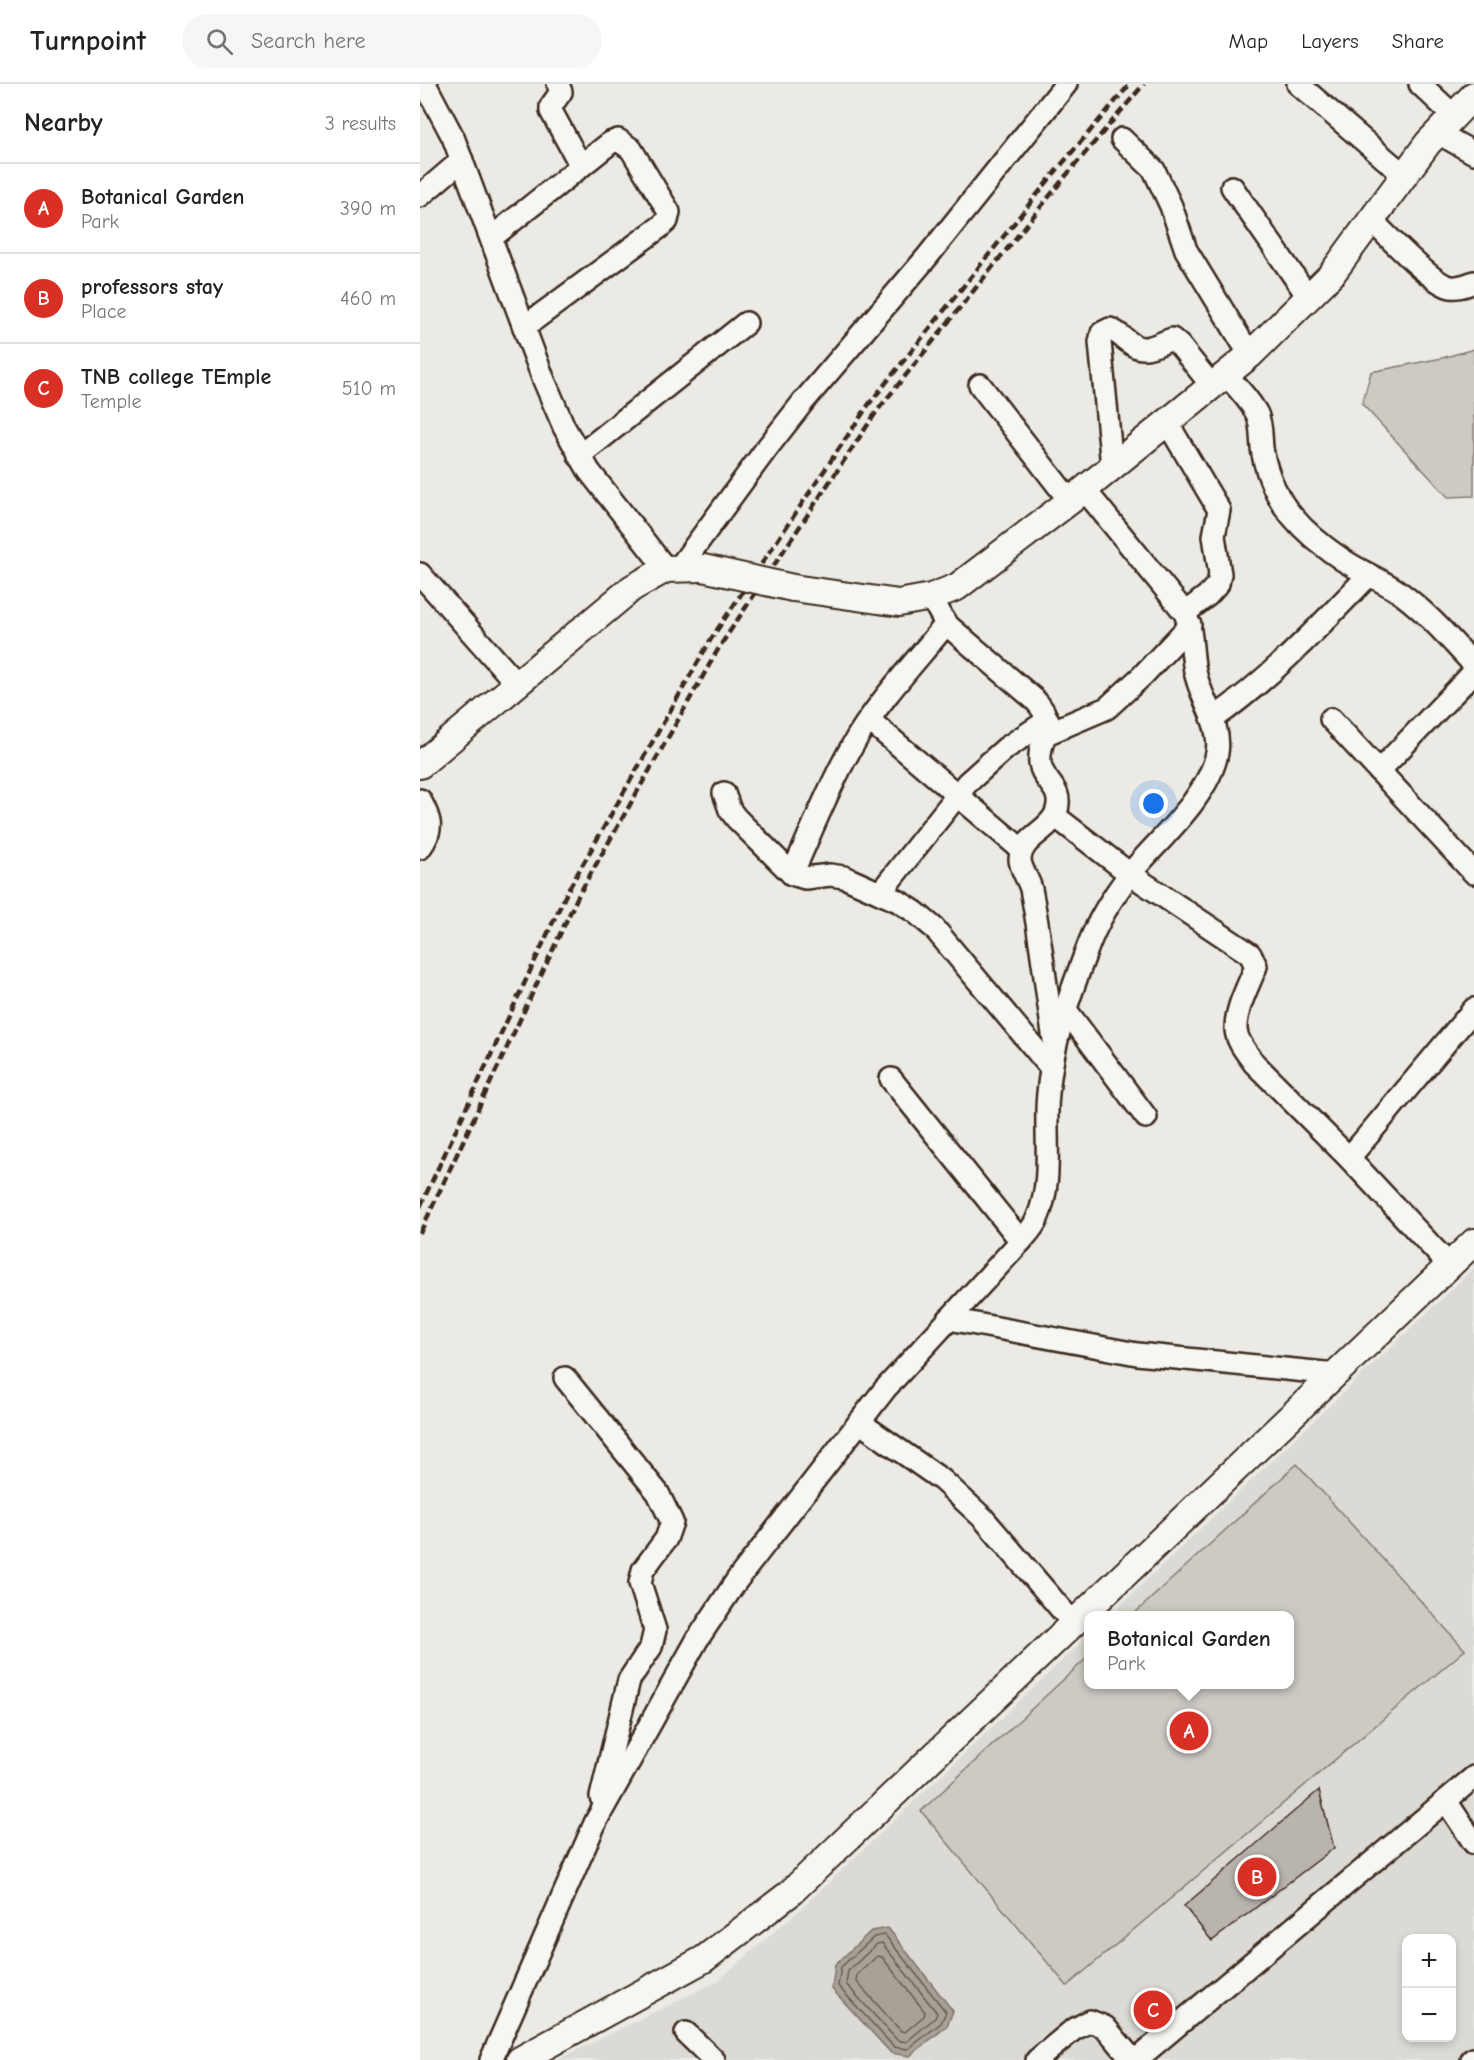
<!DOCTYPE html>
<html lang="en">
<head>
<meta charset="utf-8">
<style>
	:root { --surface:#fff; --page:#f6f6f6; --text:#222; --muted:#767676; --line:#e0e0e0; --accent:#d93025 }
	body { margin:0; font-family:"Comic Neue",sans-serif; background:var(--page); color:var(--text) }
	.controls { position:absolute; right:18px; bottom:18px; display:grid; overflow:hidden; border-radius:12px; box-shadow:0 3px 9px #0003 }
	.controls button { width:54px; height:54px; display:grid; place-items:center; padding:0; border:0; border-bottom:2px solid var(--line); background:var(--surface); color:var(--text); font:30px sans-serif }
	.you { position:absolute; left:734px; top:720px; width:21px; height:21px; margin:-15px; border:4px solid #fff; border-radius:50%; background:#1a73e8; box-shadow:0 0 0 9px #1a73e833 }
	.badge { display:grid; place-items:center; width:39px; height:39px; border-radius:50%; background:var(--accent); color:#fff; font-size:20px; font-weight:700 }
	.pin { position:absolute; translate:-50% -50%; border:3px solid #fff; box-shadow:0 2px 6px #0006 }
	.popup { position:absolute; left:664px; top:1527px; width:210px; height:78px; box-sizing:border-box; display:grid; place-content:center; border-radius:12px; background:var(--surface); filter:drop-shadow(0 2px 4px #0005); font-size:20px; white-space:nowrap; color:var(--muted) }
	.popup b { font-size:22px; color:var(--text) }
	.popup::after { content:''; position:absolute; left:50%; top:100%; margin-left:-12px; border:12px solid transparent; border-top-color:var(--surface) }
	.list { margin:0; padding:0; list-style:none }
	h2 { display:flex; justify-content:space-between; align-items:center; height:78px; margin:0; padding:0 24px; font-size:26px }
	h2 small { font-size:20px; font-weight:400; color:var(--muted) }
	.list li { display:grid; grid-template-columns:39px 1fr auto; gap:18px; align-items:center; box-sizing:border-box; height:90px; padding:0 24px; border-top:2px solid var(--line) }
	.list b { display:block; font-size:22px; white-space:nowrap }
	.list p { margin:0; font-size:20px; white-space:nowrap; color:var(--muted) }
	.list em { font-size:20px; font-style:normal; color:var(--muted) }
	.icon { flex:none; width:33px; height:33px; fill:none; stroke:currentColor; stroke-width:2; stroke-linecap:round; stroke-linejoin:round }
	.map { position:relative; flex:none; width:1054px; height:1976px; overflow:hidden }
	header { display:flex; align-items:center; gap:36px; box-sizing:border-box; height:84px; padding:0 30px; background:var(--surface); border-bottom:2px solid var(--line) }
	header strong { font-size:28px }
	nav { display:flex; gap:33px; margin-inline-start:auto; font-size:21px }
	.search { width:420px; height:54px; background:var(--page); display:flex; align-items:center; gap:15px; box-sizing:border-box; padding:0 21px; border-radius:33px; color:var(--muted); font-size:22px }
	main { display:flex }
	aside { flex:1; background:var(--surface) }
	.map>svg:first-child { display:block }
</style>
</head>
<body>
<header>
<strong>Turnpoint</strong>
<div class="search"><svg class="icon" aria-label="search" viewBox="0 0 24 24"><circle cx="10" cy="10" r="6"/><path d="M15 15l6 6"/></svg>Search here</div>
<nav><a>Map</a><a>Layers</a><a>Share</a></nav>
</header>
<main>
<aside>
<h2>Nearby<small>3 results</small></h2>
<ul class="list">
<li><span class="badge">A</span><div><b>Botanical Garden</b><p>Park</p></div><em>390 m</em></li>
<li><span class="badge">B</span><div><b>professors stay</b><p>Place</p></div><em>460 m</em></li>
<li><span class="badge">C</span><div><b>TNB college TEmple</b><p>Temple</p></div><em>510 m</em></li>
</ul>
</aside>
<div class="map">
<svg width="1054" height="1976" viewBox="0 0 1054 1976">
	<rect width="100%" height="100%" fill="#ebeae5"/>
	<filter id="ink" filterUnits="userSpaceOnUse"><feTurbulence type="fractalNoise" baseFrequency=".0167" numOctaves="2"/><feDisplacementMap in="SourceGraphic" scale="12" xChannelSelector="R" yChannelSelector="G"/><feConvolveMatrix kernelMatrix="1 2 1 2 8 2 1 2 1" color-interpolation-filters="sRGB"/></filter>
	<g filter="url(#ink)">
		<path fill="#dcdad4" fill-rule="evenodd" d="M1054,1184v792h-917l161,-79 87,-76 283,-269v48h202v-68l-180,-1zM986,1854h46v100h-46z"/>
		<g fill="#cdcac4" stroke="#847a71" stroke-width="1.5">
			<polygon points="1054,265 1054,412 1028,413 942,320 951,288 1022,274"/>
			<polygon points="877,1380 1045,1566 647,1902 501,1727 668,1573 668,1600 870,1600 870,1532 713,1531"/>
		</g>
		<polygon fill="#a8a198" stroke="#7c7167" stroke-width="1.5" points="468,1844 533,1927 527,1942 490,1972 471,1969 412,1905 415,1881 451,1847"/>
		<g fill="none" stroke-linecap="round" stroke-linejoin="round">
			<g stroke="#675a4f" stroke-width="1.5">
				<polygon points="465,1851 526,1928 521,1939 488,1965 474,1963 418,1902 421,1883 454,1853"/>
				<polygon points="462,1859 517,1929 515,1934 486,1958 477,1956 426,1900 428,1887 457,1860"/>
				<polygon points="457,1872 462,1873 505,1928 504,1932 485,1948 481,1947 436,1897 437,1891"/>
			</g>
		</g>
		<polygon fill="#bab4ae" stroke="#3b2a1e" stroke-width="1.5" points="899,1706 914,1764 792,1857 764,1822"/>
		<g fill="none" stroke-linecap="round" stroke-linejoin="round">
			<defs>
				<g id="minor">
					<polyline points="5,0 33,53 123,294 144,343 169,387 246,485"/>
					<polyline points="138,0 141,8 131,22 131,27 161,82"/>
					<polyline points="878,0 985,92"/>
					<polyline points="1000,0 1034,32"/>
					<polyline points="1018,49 1054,69"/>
					<polyline points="702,55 734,86 751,122 766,166 830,271"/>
					<polyline points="812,103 889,214"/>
					<polyline points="0,112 42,76"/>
					<path d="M952,137c15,14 61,64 79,66 8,1 16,-2 23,-5"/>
					<polyline points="71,154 190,59 198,56 211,65 249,128 247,137 240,143 104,243"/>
					<path d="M806,291c11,12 23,24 31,39 6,14 3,26 6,40 4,21 15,46 29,62 14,17 33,32 51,44 18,12 39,20 56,32 29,21 51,47 75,73"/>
					<polyline points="560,301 650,417"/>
					<polyline points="747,338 799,426 794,452 800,490 798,500 788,511 765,529"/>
					<polyline points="159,372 326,239"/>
					<path d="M692,383l-12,-125 2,-9 8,-4c11,4 22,20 34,19 9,0 19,-6 28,-9l8,7 32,40"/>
					<polyline points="259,484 347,364 383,318 507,173 646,0"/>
					<polyline points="0,490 96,599"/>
					<path d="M511,513l15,27 88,75c27,28 3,36 6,64 3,21 25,25 16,50 -7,18 -35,25 -36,46 0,10 9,21 11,30 10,50 15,101 23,151"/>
					<path d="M793,635c59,-42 106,-92 156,-144"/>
					<polyline points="911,635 1054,789"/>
					<polyline points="449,636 602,766"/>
					<polyline points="626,650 687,624 722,592 770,541"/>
					<polyline points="959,687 1054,588"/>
					<polyline points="304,709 310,726 316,734 372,790 385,794 410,791 424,793 478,817 495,828 514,844 631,984"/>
					<path d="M0,716c11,20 14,29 0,48"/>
					<path d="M635,732l75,58 120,80 6,12c-7,19 -21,43 -20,64 1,12 11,23 18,33l95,95 100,107"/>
					<path d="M372,790c21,-46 40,-95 66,-138 25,-40 59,-76 88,-112"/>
					<polyline points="460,809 547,699 586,664 628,636"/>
					<polyline points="646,926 726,1033"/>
					<polyline points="471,995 601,1157"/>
					<polyline points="929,1074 1054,925"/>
					<polyline points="529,1235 717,1270 915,1290"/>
					<polyline points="145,1294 238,1409 252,1438 246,1455 223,1486 220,1499 235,1546 231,1563 209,1596 181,1713"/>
					<polyline points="439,1338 522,1396 563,1434 653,1539"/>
					<polyline points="1026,1717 1054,1759"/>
					<polyline points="266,1949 294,1976"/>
					<path d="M71,1976l105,-239 101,-181 40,-60 148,-191 136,-148c6,-7 13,-14 16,-22 15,-34 9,-72 10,-108 0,-14 2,-28 4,-41 6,-42 23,-86 38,-126 10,-26 24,-48 41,-70 28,-34 79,-77 87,-121 5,-29 -17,-54 -22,-82 -4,-19 -2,-39 -10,-58l-101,-124"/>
					<polyline points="617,1976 653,1946 670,1937 685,1943 713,1976"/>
					<polyline points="716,1976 1054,1693"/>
					<polyline points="1052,1976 1054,1975"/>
				</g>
				<g id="major">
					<polyline points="373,504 479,519 511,513 537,503 650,417 830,271 911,191 1008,59 1054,11"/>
					<polyline points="0,681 212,504 246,485 283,484"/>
					<polyline points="100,1976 284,1875 369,1810 1054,1158"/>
				</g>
			</defs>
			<use href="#minor" stroke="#3b2a1e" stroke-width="26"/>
			<use href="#major" stroke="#3b2a1e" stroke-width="30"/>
			<use href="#minor" stroke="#f6f6f2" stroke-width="21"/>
			<use href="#major" stroke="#f6f6f2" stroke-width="26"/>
			<g stroke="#3b2a1e" stroke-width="4.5" stroke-dasharray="9 4.5" stroke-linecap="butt">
				<polyline points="0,1123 147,808 291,555 449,320 636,87 710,0"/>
				<polyline points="0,1149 157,814 300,562 457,327 644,94 724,0"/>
			</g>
			<defs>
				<polyline id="major-bridge" points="283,484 373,504"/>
			</defs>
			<use href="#major-bridge" stroke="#3b2a1e" stroke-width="30" stroke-linecap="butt"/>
			<use href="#major-bridge" stroke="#f6f6f2" stroke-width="26"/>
		</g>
	</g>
</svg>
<div class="controls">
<button>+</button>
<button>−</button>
</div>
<div class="you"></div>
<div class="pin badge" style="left:769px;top:1647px">A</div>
<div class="popup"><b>Botanical Garden</b>Park</div>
<div class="pin badge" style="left:837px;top:1793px">B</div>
<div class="pin badge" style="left:733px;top:1926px">C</div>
</div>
</main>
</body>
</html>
